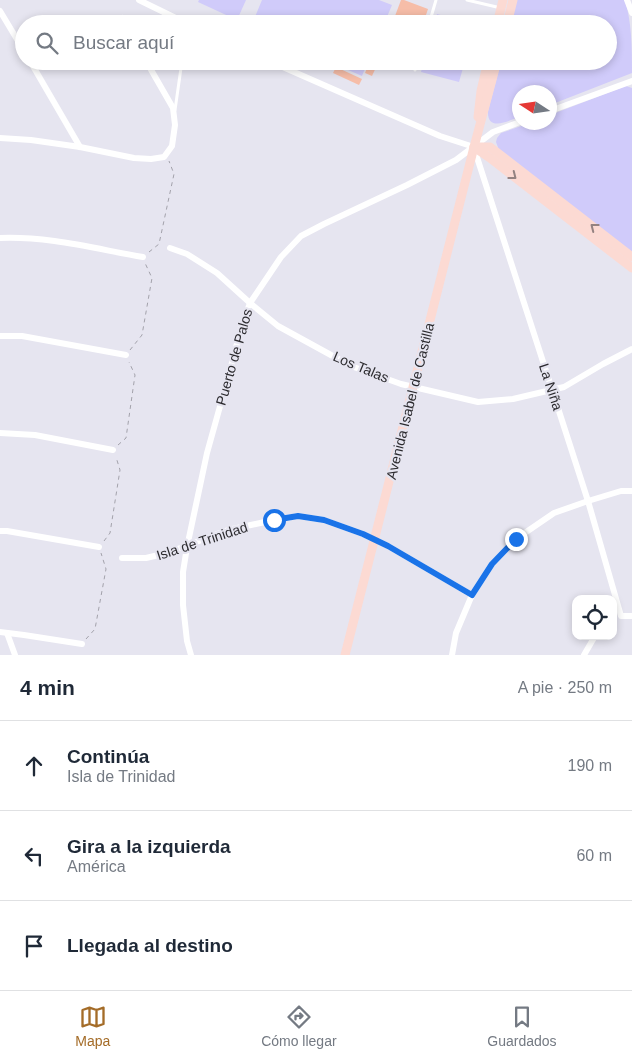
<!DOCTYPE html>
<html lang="es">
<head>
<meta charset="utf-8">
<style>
	:root { --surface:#fff; --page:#f2f2f3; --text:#1f2937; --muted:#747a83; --line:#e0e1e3; --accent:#a46c28 }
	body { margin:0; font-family:Arial,sans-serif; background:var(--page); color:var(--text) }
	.controls { position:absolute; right:15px; bottom:15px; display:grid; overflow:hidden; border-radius:10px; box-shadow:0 2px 8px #0003 }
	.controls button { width:45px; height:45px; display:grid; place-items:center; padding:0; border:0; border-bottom:1px solid var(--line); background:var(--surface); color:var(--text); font:25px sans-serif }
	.compass { position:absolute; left:512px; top:85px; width:45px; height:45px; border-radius:50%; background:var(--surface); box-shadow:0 2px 8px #0003; rotate:282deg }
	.stop { position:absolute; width:15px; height:15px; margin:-11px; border:4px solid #1a73e8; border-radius:50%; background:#fff }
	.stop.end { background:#1a73e8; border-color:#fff; box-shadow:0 1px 5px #0008 }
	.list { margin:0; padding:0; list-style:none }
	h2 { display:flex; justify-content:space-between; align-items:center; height:65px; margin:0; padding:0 20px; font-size:21px }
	h2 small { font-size:16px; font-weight:400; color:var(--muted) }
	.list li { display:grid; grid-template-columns:32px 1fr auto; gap:15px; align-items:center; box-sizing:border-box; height:90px; padding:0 20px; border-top:1px solid var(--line) }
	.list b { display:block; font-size:19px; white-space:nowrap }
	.list p { margin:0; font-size:16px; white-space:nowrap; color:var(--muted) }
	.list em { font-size:16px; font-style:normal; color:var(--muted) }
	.icon { flex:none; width:28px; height:28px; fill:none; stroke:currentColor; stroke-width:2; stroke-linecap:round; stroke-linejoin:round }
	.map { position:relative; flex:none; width:632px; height:655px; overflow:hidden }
	.search { position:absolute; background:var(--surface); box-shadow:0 2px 8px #0003; left:15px; right:15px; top:15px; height:55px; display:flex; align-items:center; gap:12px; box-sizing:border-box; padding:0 18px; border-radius:28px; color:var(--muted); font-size:19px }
	.sheet { height:335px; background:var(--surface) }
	nav { display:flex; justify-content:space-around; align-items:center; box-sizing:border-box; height:70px; border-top:1px solid var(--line); background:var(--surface); font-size:14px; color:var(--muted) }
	nav a { display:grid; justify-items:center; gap:2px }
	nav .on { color:var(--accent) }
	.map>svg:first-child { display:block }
</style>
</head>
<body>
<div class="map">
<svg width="632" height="655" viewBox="0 0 632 655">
	<rect width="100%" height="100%" fill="#e6e5f0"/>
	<g fill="#d0cbfa">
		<polygon points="199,0 246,0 237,20 198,2"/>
		<polygon points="262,0 379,0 392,5 384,24 252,24"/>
		<path d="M517,0h108c7,24 7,48 7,73l-82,32v-13h-30l-1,25c-11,4 -32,15 -31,-6l13,-50h107v-37h-97z"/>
		<polygon points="437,14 471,24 434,24"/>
		<polygon points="327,61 368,61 362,76"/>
		<polygon points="424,61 465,61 459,82 421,72"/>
		<polygon points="626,86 632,88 632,253 499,150 496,142 497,138 501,133 530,123 550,122 550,115"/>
	</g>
	<g fill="#f6bda8">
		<polygon points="401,0 404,0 428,9 423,24 392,24"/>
		<polygon points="370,61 379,61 372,76 365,73"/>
		<polygon points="386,61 409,61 405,69"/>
		<polygon points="336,67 362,79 359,85 333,73"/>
	</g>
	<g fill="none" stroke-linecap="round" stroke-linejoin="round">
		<g stroke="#a3a2ab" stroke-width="1" stroke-dasharray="4 4" stroke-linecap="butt">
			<polyline points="149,252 159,244 174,174 169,161"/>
			<polyline points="130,350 142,335 152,278 145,263"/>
			<polyline points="118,445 126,438 135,375 129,362"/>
			<polyline points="104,541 110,533 120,470 116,457"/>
			<polyline points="86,639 95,629 106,569 101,553"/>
		</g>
		<g stroke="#fff" stroke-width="3">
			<polyline points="467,0 501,8"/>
			<polyline points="163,24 164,13"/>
			<polyline points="429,24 436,0"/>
			<polyline points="415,70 418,61"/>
			<polyline points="175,110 182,61"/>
		</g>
		<g stroke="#fff" stroke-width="6">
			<polyline points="139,0 188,24"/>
			<polyline points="627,0 632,13"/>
			<polyline points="0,11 24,51"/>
			<polyline points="122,18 125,24"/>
			<polyline points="30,61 80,147"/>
			<polyline points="269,61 440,136 474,147"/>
			<polyline points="550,111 632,81"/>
			<polyline points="0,138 31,140 80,147 134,158 151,159 164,157 172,146 175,125 173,108 146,61"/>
			<polyline points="474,148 588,501 621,616 632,616"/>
			<path d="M0,238c48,-2 96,11 143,19"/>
			<polyline points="170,248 187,254 217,273 250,303 278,326 351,366 401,384 478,402 513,399 564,387 603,364 632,349"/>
			<polyline points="0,336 22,336 126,355"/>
			<polyline points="0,433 35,435 113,450"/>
			<polyline points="0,531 7,531 99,547"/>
			<polyline points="122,558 146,558 167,553 228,530 274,520 298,516 324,520 363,534 388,546 472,595"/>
			<polyline points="0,632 24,635 82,644"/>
			<polyline points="7,633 15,655"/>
			<polyline points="191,655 187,641 183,605 183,572 187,547 207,453 229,374 241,328 250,303 281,257 301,236 324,224 407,185 456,160 493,132 520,122"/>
			<polyline points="452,655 456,633 472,595 492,564 516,539 554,513 588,501 621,491 632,491"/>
			<polyline points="584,655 595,636"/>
		</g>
		<g stroke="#fcdad3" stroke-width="9">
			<polyline points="497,24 503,0"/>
			<polyline points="507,24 513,0"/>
			<polyline points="478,117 481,91 488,61"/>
			<polyline points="474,147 490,158 632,268"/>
			<polyline points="474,147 490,147 632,257"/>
			<polyline points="345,655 474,147 497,61"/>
		</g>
	</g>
	<defs><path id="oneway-chevron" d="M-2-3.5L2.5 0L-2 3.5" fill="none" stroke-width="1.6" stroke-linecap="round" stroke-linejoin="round" transform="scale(1.25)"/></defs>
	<g stroke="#948281">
		<use href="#oneway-chevron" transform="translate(513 176) rotate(38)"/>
		<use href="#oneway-chevron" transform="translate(594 227) rotate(-142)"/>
	</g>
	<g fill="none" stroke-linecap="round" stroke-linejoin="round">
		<polyline stroke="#1a73e8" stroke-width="6" points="274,520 298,516 324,520 363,534 388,546 472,595 492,564 516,539"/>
	</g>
	<g text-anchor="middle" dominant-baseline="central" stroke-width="4.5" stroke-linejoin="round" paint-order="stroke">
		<g font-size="14" fill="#2c2b2f" stroke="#e6e5f0">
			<text transform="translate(234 357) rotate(-74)">Puerto de Palos</text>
			<text transform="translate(361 367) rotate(23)">Los Talas</text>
			<text transform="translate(551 387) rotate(72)">La Niña</text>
			<text transform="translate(410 401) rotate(-76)">Avenida Isabel de Castilla</text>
			<text transform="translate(202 541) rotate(-18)">Isla de Trinidad</text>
		</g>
	</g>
</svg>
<div class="controls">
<button><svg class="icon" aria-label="locate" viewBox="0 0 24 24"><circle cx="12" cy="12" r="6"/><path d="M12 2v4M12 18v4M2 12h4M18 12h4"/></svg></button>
</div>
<svg class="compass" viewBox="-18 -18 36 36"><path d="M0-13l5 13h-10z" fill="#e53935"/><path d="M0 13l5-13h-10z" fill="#747a83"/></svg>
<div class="stop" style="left:274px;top:520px"></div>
<div class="stop end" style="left:516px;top:539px"></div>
<div class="search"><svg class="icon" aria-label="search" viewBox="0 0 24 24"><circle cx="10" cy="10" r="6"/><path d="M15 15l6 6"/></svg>Buscar aquí</div>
</div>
<section class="sheet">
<h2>4 min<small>A pie · 250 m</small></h2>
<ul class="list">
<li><svg class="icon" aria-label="ahead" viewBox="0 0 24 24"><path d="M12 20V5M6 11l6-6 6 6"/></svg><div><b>Continúa</b><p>Isla de Trinidad</p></div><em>190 m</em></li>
<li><svg class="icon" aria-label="left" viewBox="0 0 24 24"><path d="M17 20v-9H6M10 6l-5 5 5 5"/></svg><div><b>Gira a la izquierda</b><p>América</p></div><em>60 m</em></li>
<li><svg class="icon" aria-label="arrive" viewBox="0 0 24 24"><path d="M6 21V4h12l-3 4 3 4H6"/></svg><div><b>Llegada al destino</b></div></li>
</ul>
</section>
<nav>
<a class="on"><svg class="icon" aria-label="map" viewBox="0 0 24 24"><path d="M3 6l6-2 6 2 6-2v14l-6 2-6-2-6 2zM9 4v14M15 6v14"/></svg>Mapa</a>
<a><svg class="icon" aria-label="directions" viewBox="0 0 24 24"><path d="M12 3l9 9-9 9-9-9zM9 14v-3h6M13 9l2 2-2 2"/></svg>Cómo llegar</a>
<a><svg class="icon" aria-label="saved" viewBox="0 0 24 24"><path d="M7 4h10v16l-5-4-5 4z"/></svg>Guardados</a>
</nav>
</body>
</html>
